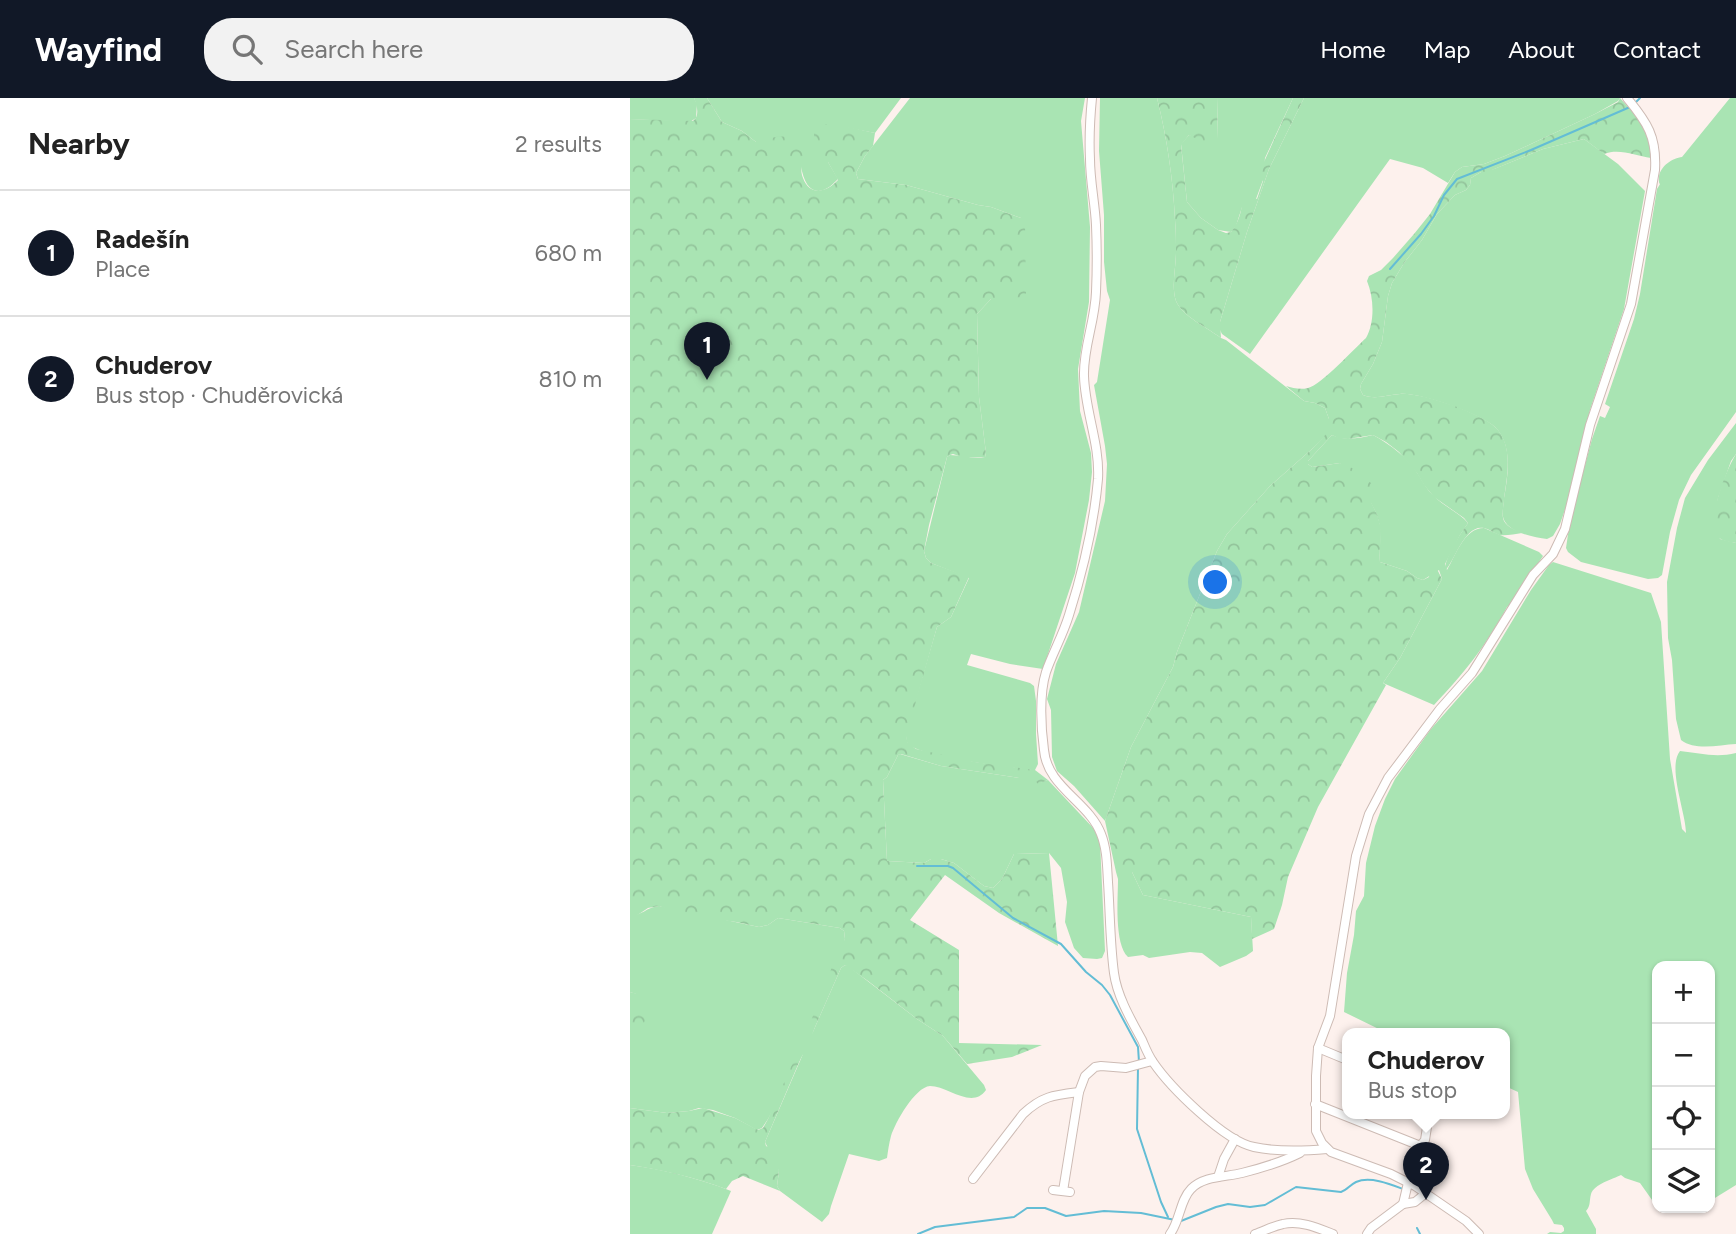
<!DOCTYPE html>
<html lang="en">
<head>
<meta charset="utf-8">
<style>
	:root { --surface:#fff; --page:#f2f2f2; --text:#222; --muted:#767676; --line:#e0e0e0; --accent:#111827 }
	body { margin:0; font-family:Figtree,sans-serif; background:var(--page); color:var(--text) }
	.controls { position:absolute; right:21px; bottom:21px; display:grid; overflow:hidden; border-radius:14px; box-shadow:0 2px 5px #0004 }
	.controls button { width:63px; height:63px; display:grid; place-items:center; padding:0; border:0; border-bottom:2px solid var(--line); background:var(--surface); color:var(--text); font:35px sans-serif }
	.you { position:absolute; left:586px; top:485px; width:24px; height:24px; margin:-18px; border:5px solid #fff; border-radius:50%; background:#1a73e8; box-shadow:0 0 0 10px #1a73e833 }
	.badge { display:grid; place-items:center; width:46px; height:46px; border-radius:50%; background:var(--accent); color:#fff; font-size:23px; font-weight:700 }
	.pin { position:absolute; translate:-50% -58px; filter:drop-shadow(0 2px 4px #0008) }
	.pin::after { content:''; position:absolute; top:37px; width:24px; height:21px; background:inherit; clip-path:polygon(0 0,100% 0,50% 100%) }
	.popup { position:absolute; left:712px; top:930px; width:168px; height:91px; box-sizing:border-box; display:grid; place-content:center; border-radius:14px; background:var(--surface); filter:drop-shadow(0 2px 5px #0005); font-size:23px; white-space:nowrap; color:var(--muted) }
	.popup b { font-size:26px; color:var(--text) }
	.popup::after { content:''; position:absolute; left:50%; top:100%; margin-left:-14px; border:14px solid transparent; border-top-color:var(--surface) }
	.list { margin:0; padding:0; list-style:none }
	h2 { display:flex; justify-content:space-between; align-items:center; height:91px; margin:0; padding:0 28px; font-size:30px }
	h2 small { font-size:23px; font-weight:400; color:var(--muted) }
	.list li { display:grid; grid-template-columns:46px 1fr auto; gap:21px; align-items:center; box-sizing:border-box; height:126px; padding:0 28px; border-top:2px solid var(--line) }
	.list b { display:block; font-size:26px; white-space:nowrap }
	.list p { margin:0; font-size:23px; white-space:nowrap; color:var(--muted) }
	.list em { font-size:23px; font-style:normal; color:var(--muted) }
	.icon { flex:none; width:38px; height:38px; fill:none; stroke:currentColor; stroke-width:2; stroke-linecap:round; stroke-linejoin:round }
	.map { position:relative; flex:none; width:1106px; height:1136px; overflow:hidden }
	header { display:flex; align-items:center; gap:42px; box-sizing:border-box; height:98px; padding:0 35px; background:var(--accent); color:#fff }
	header strong { font-size:33px }
	nav { display:flex; gap:38px; margin-inline-start:auto; font-size:24px }
	.search { width:490px; height:63px; background:var(--page); display:flex; align-items:center; gap:18px; box-sizing:border-box; padding:0 24px; border-radius:28px; color:var(--muted); font-size:26px }
	main { display:flex }
	aside { flex:1; background:var(--surface) }
	.map>svg:first-child { display:block }
</style>
</head>
<body>
<header>
<strong>Wayfind</strong>
<div class="search"><svg class="icon" aria-label="search" viewBox="0 0 24 24"><circle cx="10" cy="10" r="6"/><path d="M15 15l6 6"/></svg>Search here</div>
<nav><a>Home</a><a>Map</a><a>About</a><a>Contact</a></nav>
</header>
<main>
<aside>
<h2>Nearby<small>2 results</small></h2>
<ul class="list">
<li><span class="badge">1</span><div><b>Radešín</b><p>Place</p></div><em>680 m</em></li>
<li><span class="badge">2</span><div><b>Chuderov</b><p>Bus stop · Chuděrovická</p></div><em>810 m</em></li>
</ul>
</aside>
<div class="map">
<svg width="1106" height="1136" viewBox="0 0 1106 1136">
	<defs>
		<pattern id="forest-crowns" width="20" height="18" patternUnits="userSpaceOnUse" patternTransform="scale(1.75)"><rect width="20" height="18" fill="#a9e4b3"/><path d="M2 6a3 3 0 1 1 6 0M12 15a3 3 0 1 1 6 0" fill="none" stroke="#93c49b"/></pattern>
	</defs>
	<rect width="100%" height="100%" fill="#fdf1ed"/>
	<g fill="#a9e4b3">
		<polygon points="0,0 64,0 67,6 66,20 60,24 0,21"/>
		<path d="M77,0h194l-26,35 -31,-6 -16,35 10,17c-19,21 -33,13 -37,-13l-45,-24 -14,-11 -20,-9z"/>
		<path d="M280,0h175l-4,23 9,106 -1,75 -11,67 2,42 11,42 1,19 -3,28 -14,73 -32,96 -33,-5 -39,-10 -4,11 63,18 4,3 2,15v33l2,30 -3,6c-19,-1 -117,-14 -127,-26 -2,-4 -2,-6 -2,-11l31,-106 14,-10 18,-39 -38,-15 -5,-5 -2,-7 23,-94 3,-2c11,0 23,4 35,2l1,-4 -7,-56 -2,-83 14,-15 30,-81 -30,-11 -13,-2 -72,-20 -48,-6 -2,-6 9,-17z"/>
		<path d="M470,0h57c10,40 16,81 18,122 1,11 1,22 1,32 0,16 -5,34 0,49 6,15 32,27 45,37l5,2 78,61 11,2 10,5 4,11v13l-17,17 -42,37 -43,48 -10,17 -40,101 -4,15 -42,80 -26,74 -31,-35 -17,-15 -5,-14 -1,-47 -4,-11 9,-35 23,-52 26,-111 2,-37 -2,-18 -11,-61 3,-3 13,-82 -3,-9 -3,-29v-47l-5,-64z"/>
		<polygon points="588,0 663,0 635,60 633,82 626,101 612,109 606,128 601,134 588,132 571,120 557,104 551,46 559,37 587,41"/>
		<polygon points="674,0 990,0 988,3 965,16 875,58 854,66 832,69 825,74 818,85 793,70 760,61 620,256 592,236 590,232 590,224 617,134 639,71"/>
		<path d="M1100,0h6v314l-45,63 -12,25 -9,32 -8,43 -4,3 -10,1 -67,-17 -13,-10 -2,-4 4,-27 22,-82 8,-23 5,2 5,-11 -5,-3 29,-85 6,-25 17,-105c6,-10 1,0 2,-12 1,-11 14,-19 23,-20z"/>
		<path d="M954,41l34,25 27,27 -21,118 -34,101 -19,82 -11,32 -7,12 -6,3c-13,-2 -37,-6 -43,-19 -3,-7 0,-15 0,-22 4,-23 9,-53 -9,-71 -14,-13 -76,-35 -95,-33 -13,1 -25,6 -37,1l-3,-6 1,-5 12,-20 9,-22 6,-46 4,-13 12,-20 18,-23 15,-26 18,-19 11,-5 4,-5 1,-7 10,-6 13,-3 49,-20z"/>
		<path d="M1106,325v31l-5,7 -13,37 -3,23 5,18 16,4v201c-17,1 -41,7 -55,-4l-5,-21 -4,-59 -4,-22 -1,-56 10,-54 8,-30 23,-38z"/>
		<path d="M702,337c11,6 29,3 41,0 18,10 34,22 45,39 5,8 9,16 16,22 10,11 25,16 34,27l-8,12 -15,29 2,6c9,-15 17,-42 37,-42l55,24 4,4 -33,49 -3,2c-21,39 -43,66 -73,98l-51,-22 17,-25 42,-79 -3,-9 -16,10 -6,-2 -10,-7 -27,-9c-1,-11 1,-22 0,-33 -2,-26 -25,-46 -40,-66l-28,4 -4,-3v-3z"/>
		<path d="M923,464l98,31 10,29 9,137 12,70 4,4c0,-20 -19,-66 -6,-82 19,2 36,7 56,2v432l-26,16v-235h-53v241l-17,-24 -15,-5 -4,-3c-8,4 -27,9 -30,19 -2,8 0,11 -5,17l10,18v5h-49l3,-2 11,1 3,-2v-3l-2,-3 -8,-1 -2,-4 -19,-31 -8,-20 -7,-77 -13,-6v-52h-116l-45,-22 3,-39 7,-38 2,-24 8,-15 2,-33 9,-37 10,-27 10,-20 36,-50 51,-58 49,-81 18,-25z"/>
		<polygon points="270,656 311,668 389,680 404,680 409,685 418,682 466,733 470,744 475,853 472,860 467,861 453,860 444,850 435,824 437,804 431,770 419,755 384,756 372,781 363,790 354,788 324,765 311,761 301,761 294,765 257,763 253,682 257,679 268,657"/>
		<path d="M486,774h16l11,23 108,22 2,34 -7,5 -26,11 -18,-14 -12,-1 -41,6 -6,-3 -15,2c-14,-13 -10,-59 -10,-78z"/>
		<path d="M29,808l100,21 9,-2 10,-7 62,10 4,3 1,8 -33,95 29,-66 4,-3 3,1 69,53 26,17 41,49 2,5c-14,20 -38,-4 -56,-4 -15,1 -35,37 -39,50 -2,7 -3,15 -4,22l-8,3 -30,-7 -18,52 -2,8 -7,8 -42,-31 -3,-5 2,-15 -14,-29 38,-88 -35,65 -6,9 -5,2 -22,-12 -22,-8 -14,-2 -10,3 -22,2 -37,-5v-65h4l2,-49 -6,-2v-76c11,0 17,-9 29,-10z"/>
		<path d="M0,1067c35,5 68,13 101,26l-19,43h-82z"/>
	</g>
	<g fill="url(#forest-crowns)">
		<path d="M64,0h13l15,24 20,9 14,11c16,-4 25,-9 42,-2 3,6 7,13 5,21 -1,6 -3,10 0,17 7,19 24,14 35,2l-24,-43v-11c19,-5 42,3 61,7l-2,13 -8,10 -9,17 2,6 48,6 72,20 13,2 30,11 4,4 1,75 -35,2 -14,15 2,83 7,56 -1,4h-23l-9,-3 -3,1 -3,2 -18,68 -5,26 2,7 5,5 38,14 -18,40 -14,10 -31,110 2,6 8,6 59,13 60,8 13,10 -10,4 -5,-6h-14l-78,-12 -40,-12 -3,1 -11,22 -4,3 4,81 37,2 7,-4h10l13,4 30,23 9,2 9,-9 12,-25 35,-1 9,93 -59,-33 -54,-38 -35,45 49,30v93l83,2 -30,12 -45,7 -24,-28 -26,-17 -49,-38 -23,-16 -4,3 -29,66 -5,-3 32,-82 6,-10 -1,-8 -4,-3 -62,-10 -10,7 -9,2 -23,-5 -51,-7 -26,-9 -11,2 -12,8h-6v-797l63,2c7,-6 4,-15 1,-23z"/>
		<path d="M527,0h61l-1,41 -6,7 -22,-11 -8,10 6,57 14,16 17,12 8,3 5,-1c7,-8 11,-21 11,-31l7,-5 8,3 6,-18 -5,-6 35,-77h11l-35,71 -22,63 -27,90 1,16c-13,-10 -39,-22 -45,-37 -5,-15 0,-33 0,-49 0,-10 0,-21 -1,-32 -2,-41 -8,-82 -18,-122z"/>
		<path d="M990,0c18,20 31,31 31,60 -16,-2 -31,-10 -47,-4l-20,-15 -41,10 -56,23h-6l-10,6 -1,7 -4,5 -11,5 -18,19 -15,26 -18,23 -12,20 -4,13 -6,46 -9,22 -12,20 -1,5 3,6c12,5 24,0 37,-1 21,-2 80,19 95,33 19,17 12,50 9,72 0,7 -3,15 0,22 3,6 12,9 18,12 -7,1 -16,3 -23,2 -5,-2 -10,-6 -15,-7 -19,-4 -29,32 -39,43 -1,-12 15,-37 23,-48l-4,-5 -30,-21 -10,-12 -7,-12 -18,-21 -13,-10 -13,-7 -25,4 -10,-1 -6,-3 -24,26v3l4,3 28,-4 12,5 19,15 3,4v6l-3,9c5,9 9,19 10,29 0,11 -2,20 -1,31l27,9 10,7 6,2 6,-3 1,-10h6l6,12 -42,79 -17,25 3,2 -68,122 -30,70 -6,28 -8,24 -22,10 -1,-22 -108,-22 -11,-23h-16l-11,-51 26,-74 42,-80 4,-15 40,-101 10,-17 43,-48 42,-37 17,-18v-12l-4,-11 -10,-5 -11,-2 -18,-15c7,2 14,4 22,2 13,-3 46,-39 58,-50 9,-16 8,-40 1,-57l2,-5 12,-6 12,-12 21,-24 16,-20 25,-42 7,-5 22,-3 21,-8 90,-42 23,-12z"/>
		<path d="M1106,356v89c-6,-1 -17,-2 -20,-9 -8,-18 10,-64 20,-80z"/>
		<path d="M0,894c5,1 12,3 15,8 6,10 -4,35 -11,43h-4z"/>
		<path d="M168,953l5,2 -38,89 1,4 10,5 3,20 -2,15 3,5 -37,-15 -11,5 -6,8c-32,-12 -63,-19 -96,-24v-57l37,5 22,-2 14,-3 32,10 23,12 5,-2 5,-9z"/>
	</g>
	<g fill="none" stroke-linecap="round" stroke-linejoin="round">
		<g stroke="#63bdd5" stroke-width="2">
			<polyline points="1004,6 1010,0"/>
			<polyline points="760,171 791,136 804,118 814,97 827,81 901,52 1000,9"/>
			<polyline points="287,768 318,768 323,770 383,820 431,846 456,874 472,887 480,897 508,949 509,964"/>
			<polyline points="508,969 507,1031 531,1104 538,1119"/>
			<path d="M551,1123l35,-14 12,-3 22,3 15,-2 31,-18 45,5c6,-2 9,-7 15,-10 14,-6 34,2 47,7"/>
			<polyline points="787,1130 790,1136"/>
			<polyline points="288,1136 305,1129 384,1119 397,1110 415,1110 436,1118 474,1113 511,1115 545,1122"/>
		</g>
		<defs>
			<g id="minor">
				<path d="M462,0c-2,20 -3,41 -2,61 0,22 5,44 6,66 1,23 1,45 0,67 -1,30 -13,56 -12,84 1,35 16,68 14,103 -4,45 -15,92 -29,136 -6,20 -16,37 -23,57 -7,22 -5,56 -2,78 3,37 45,52 57,84 6,15 6,32 7,48 2,30 2,61 6,91 3,23 17,47 28,67 3,7 6,15 11,22 17,25 71,79 101,85 23,5 49,4 73,2"/>
				<polyline points="688,950 717,962"/>
				<polyline points="685,1006 788,1047 791,1047 795,1042 799,1016"/>
				<polyline points="588,1079 594,1061 605,1041"/>
				<path d="M343,1081l50,-65c19,-18 31,-19 56,-22"/>
				<polyline points="423,1092 440,1094"/>
				<polyline points="433,1093 449,994 455,978 465,969 471,968 496,970 522,963"/>
				<polyline points="773,1106 785,1104 796,1095"/>
				<path d="M540,1136c10,-13 10,-34 21,-45 12,-13 35,-12 51,-16 20,-5 40,-11 58,-20"/>
				<path d="M625,1136c9,-3 18,-8 28,-10 17,-4 35,4 50,10"/>
				<polyline points="737,1136 741,1130 773,1106 778,1085"/>
				<path d="M849,1136l-13,-13 -51,-35 -24,-12 -60,-22 -9,-9 -6,-12v-55l2,-28 12,-32 26,-160 13,-42 19,-36 52,-69 32,-36 61,-98 20,-21 12,-25 25,-104 41,-121 24,-134c2,-33 -8,-48 -28,-72"/>
			</g>
		</defs>
		<use href="#minor" stroke="#cdbbb4" stroke-width="10"/>
		<use href="#minor" stroke="#fff" stroke-width="8"/>
	</g>
</svg>
<div class="controls">
<button>+</button>
<button>−</button>
<button><svg class="icon" aria-label="locate" viewBox="0 0 24 24"><circle cx="12" cy="12" r="6"/><path d="M12 2v4M12 18v4M2 12h4M18 12h4"/></svg></button>
<button><svg class="icon" aria-label="layers" viewBox="0 0 24 24"><path d="M12 4l9 5-9 5-9-5zM3 14l9 5 9-5"/></svg></button>
</div>
<div class="you"></div>
<div class="pin badge" style="left:77px;top:282px">1</div>
<div class="pin badge" style="left:796px;top:1102px">2</div>
<div class="popup"><b>Chuderov</b>Bus stop</div>
</div>
</main>
</body>
</html>
